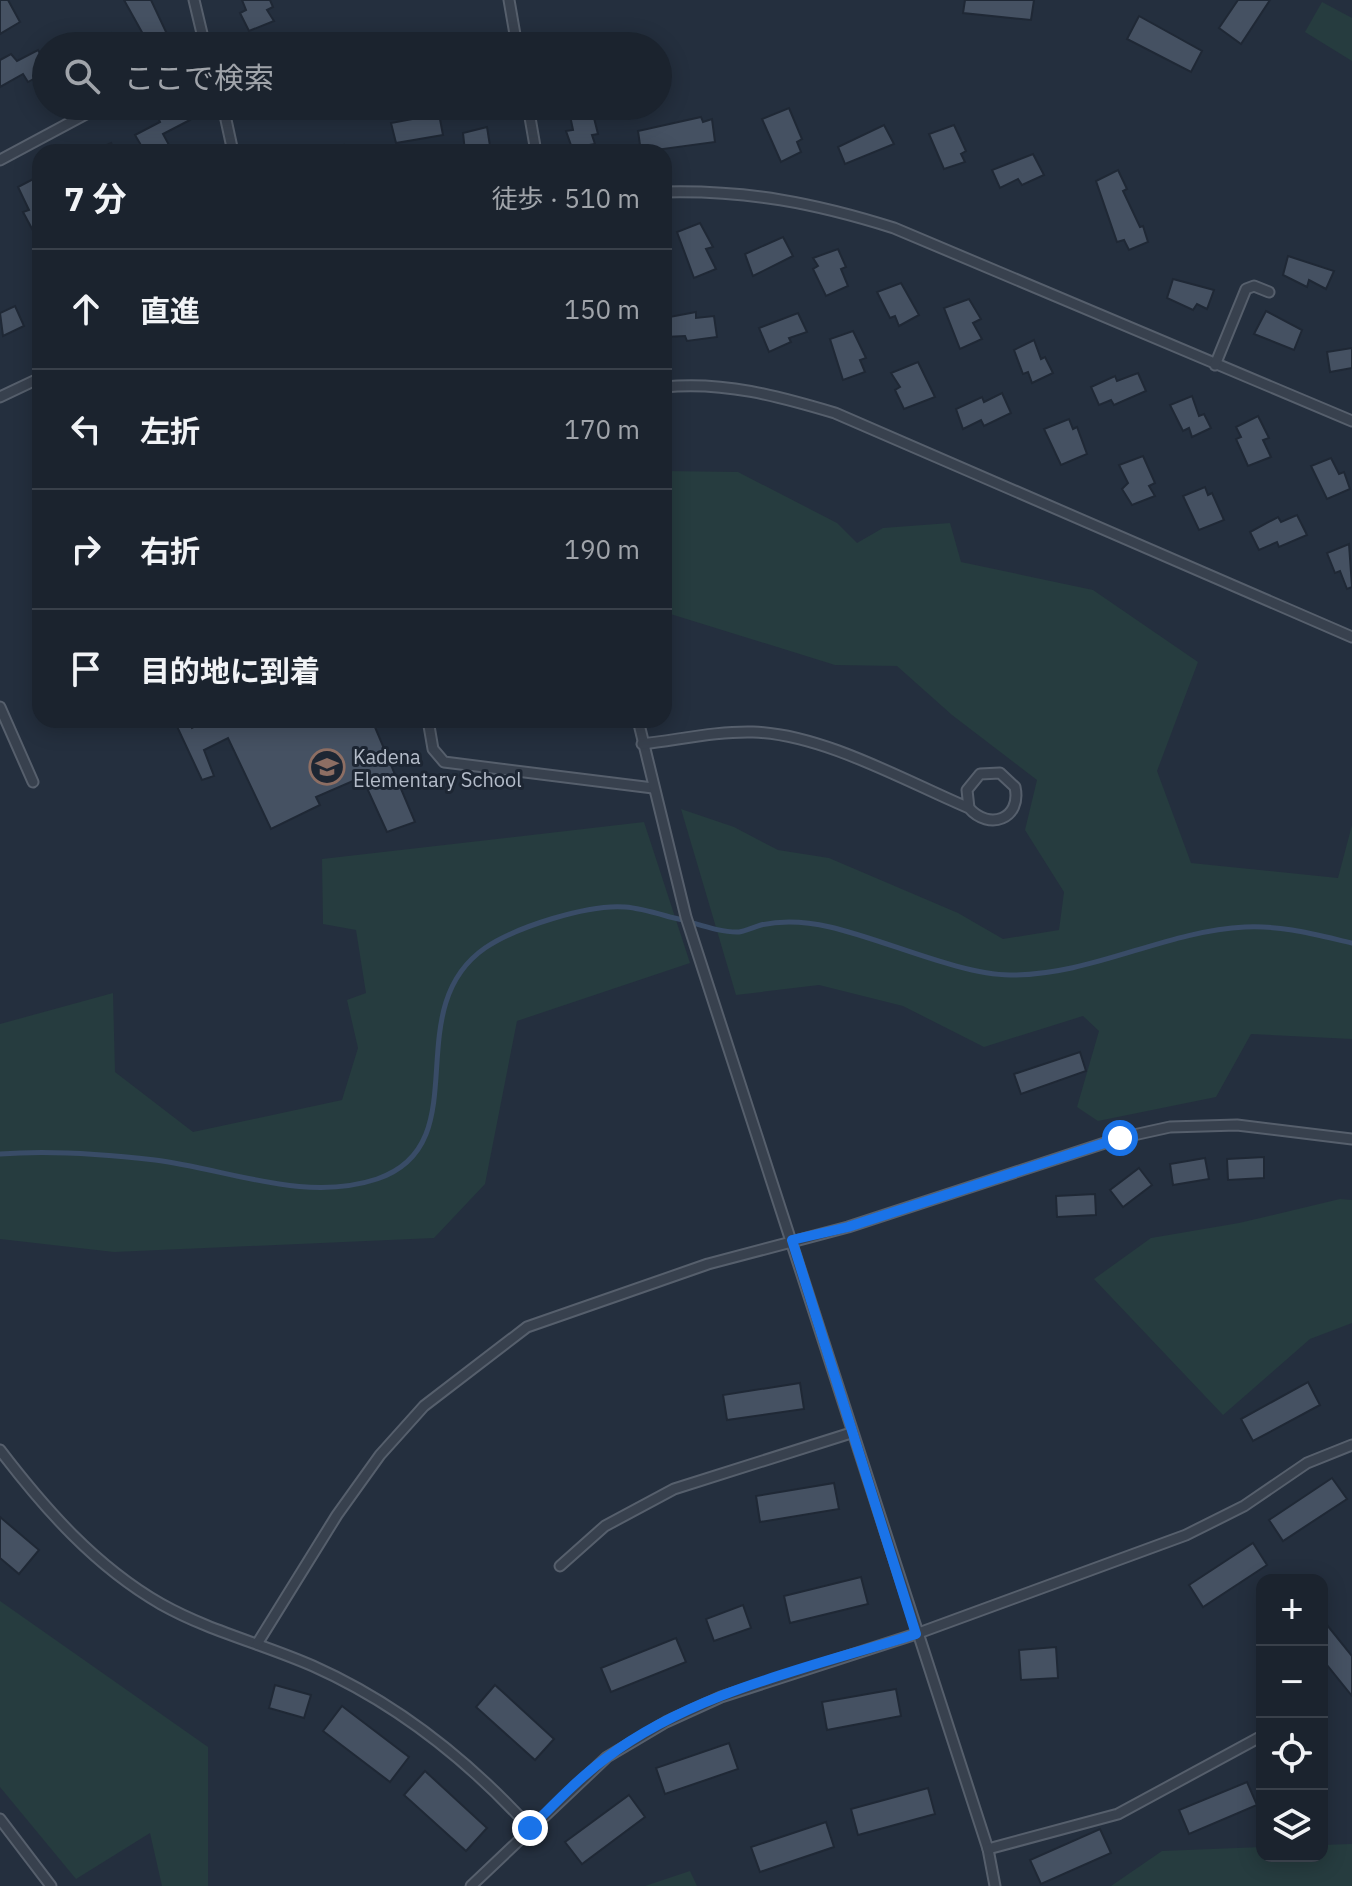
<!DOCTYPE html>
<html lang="ja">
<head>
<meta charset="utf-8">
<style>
	:root { --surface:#1b232e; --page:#282f3a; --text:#f1f3f6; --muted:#a0a4aa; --line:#39404a }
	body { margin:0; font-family:"IBM Plex Sans","Noto Sans JP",sans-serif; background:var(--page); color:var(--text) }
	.controls { position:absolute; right:24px; bottom:24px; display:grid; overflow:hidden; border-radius:16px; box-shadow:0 4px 20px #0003 }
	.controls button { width:72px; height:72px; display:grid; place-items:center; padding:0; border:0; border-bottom:2px solid var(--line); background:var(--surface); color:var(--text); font:40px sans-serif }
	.stop { position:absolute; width:24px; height:24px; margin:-18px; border:6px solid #1a73e8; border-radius:50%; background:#fff }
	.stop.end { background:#1a73e8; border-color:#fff; box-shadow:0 2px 8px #0008 }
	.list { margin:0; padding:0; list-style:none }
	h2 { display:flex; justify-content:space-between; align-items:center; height:104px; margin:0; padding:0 32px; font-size:34px }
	h2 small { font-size:26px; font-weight:400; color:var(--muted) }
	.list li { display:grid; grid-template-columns:52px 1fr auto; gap:24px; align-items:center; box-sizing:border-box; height:120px; padding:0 32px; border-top:2px solid var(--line) }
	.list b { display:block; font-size:30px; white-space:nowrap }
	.list em { font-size:26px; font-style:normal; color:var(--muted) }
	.icon { flex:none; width:44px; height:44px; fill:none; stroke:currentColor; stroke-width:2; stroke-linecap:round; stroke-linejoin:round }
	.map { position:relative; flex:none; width:1352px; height:1886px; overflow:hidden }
	.search { position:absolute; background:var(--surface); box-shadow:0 4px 20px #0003; left:32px; top:32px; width:640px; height:88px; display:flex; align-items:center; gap:20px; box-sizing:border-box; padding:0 28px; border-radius:44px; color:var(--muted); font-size:30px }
	.panel { position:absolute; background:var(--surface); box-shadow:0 4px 20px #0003; left:32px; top:144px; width:640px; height:584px; border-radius:24px }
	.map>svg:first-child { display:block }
</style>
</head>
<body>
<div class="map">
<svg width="1352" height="1886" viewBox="0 0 1352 1886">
	<rect width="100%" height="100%" fill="#242f3e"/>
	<g fill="#263c3f">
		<polygon points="1322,2 1352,18 1352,61 1305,32"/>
		<polygon points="664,471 738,472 837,523 857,543 883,528 950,523 961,562 1093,590 1198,662 1157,771 1191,863 1338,878 1352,825 1352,1039 1251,1034 1216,1097 1098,1121 1077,1107 1099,1031 1083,1016 984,1047 903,1006 819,985 736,995 681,809 734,827 778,850 829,858 958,913 1003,939 1059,930 1064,892 1025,830 1037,780 952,715 897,666 835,665 664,612"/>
		<polygon points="644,822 690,963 517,1021 485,1184 434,1238 114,1252 0,1239 0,1024 113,993 115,1072 193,1132 342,1100 358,1048 347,1000 366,993 356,930 323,924 322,859"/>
		<polygon points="1340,1199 1352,1200 1352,1323 1310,1339 1223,1415 1094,1279 1151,1238 1239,1223"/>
		<polygon points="0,1601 208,1747 208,1886 162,1886 150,1833 76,1879 0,1787"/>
		<polygon points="1352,1844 1352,1886 1111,1886 1162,1851 1262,1847 1262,1856 1322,1856 1322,1845"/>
		<polygon points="690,1871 697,1886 645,1886"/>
	</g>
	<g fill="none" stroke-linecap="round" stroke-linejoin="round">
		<path stroke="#394c67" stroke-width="5" d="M0,1154c51,-4 104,0 155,6 72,9 150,43 222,19 103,-35 19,-169 108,-231 31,-21 103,-44 140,-41 15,1 31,6 45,10 21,4 48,16 69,15 7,-1 15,-5 22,-7 22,-5 47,-3 69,2 53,12 130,48 180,48 81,1 154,-44 235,-48 36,-2 72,8 107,16"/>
	</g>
	<g fill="#455162" stroke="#1f2835" stroke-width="2">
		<polygon points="0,0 8,0 20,22 0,34"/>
		<polygon points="124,0 151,0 167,34 148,43"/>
		<polygon points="242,0 270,0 273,7 267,10 274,21 249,31 240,13 246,10"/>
		<polygon points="965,0 1034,0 1031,20 963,13"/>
		<polygon points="1238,0 1270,0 1241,44 1219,28"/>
		<polygon points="1139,16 1202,51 1191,72 1127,39"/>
		<polygon points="111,33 120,46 88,46"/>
		<polygon points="38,50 46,64 46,72 28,82 23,74 0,87 0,60 11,54 17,61"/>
		<polygon points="176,106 182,106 190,120 163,134 169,145 156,152 145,152 135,135 160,122 157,115"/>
		<polygon points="568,106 591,106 598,134 592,135 595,144 572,148 566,131 573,130"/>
		<polygon points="789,108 802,139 797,142 801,152 781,162 762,119"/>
		<polygon points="439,114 443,135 396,143 391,123"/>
		<polygon points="701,117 703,122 712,119 715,142 641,152 638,131"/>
		<polygon points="884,125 894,144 845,164 838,147"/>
		<polygon points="954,125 966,151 961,154 965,162 944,169 929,134"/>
		<polygon points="487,127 490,146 495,146 496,152 465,151 463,133"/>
		<polygon points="111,143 116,152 91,152"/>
		<polygon points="344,145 345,152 321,152 320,149"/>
		<polygon points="1033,154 1044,175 1022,185 1018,179 1000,188 992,170"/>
		<polygon points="1118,170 1127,189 1123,191 1140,227 1143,226 1148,242 1129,250 1124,240 1117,242 1096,181"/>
		<polygon points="39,176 40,236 37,238 23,212 29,210 18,187"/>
		<polygon points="700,223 713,247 706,249 716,269 694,278 677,232"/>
		<polygon points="783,237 793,256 753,276 745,254"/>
		<polygon points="838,249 846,267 841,269 848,286 826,296 813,269 818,266 813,258"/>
		<polygon points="1288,256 1334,271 1326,289 1309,280 1307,287 1283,275"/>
		<polygon points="1173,279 1214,290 1207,309 1197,304 1193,310 1167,298"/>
		<polygon points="901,283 919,315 899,326 895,316 890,318 877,292"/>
		<polygon points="969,299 981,319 973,323 982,339 960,349 944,308"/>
		<polygon points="15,306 24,326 3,336 0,313"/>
		<polygon points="1266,311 1302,330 1294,350 1254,334"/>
		<polygon points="696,312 696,318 714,316 717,337 687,341 685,336 664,337 664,318"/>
		<polygon points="798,313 807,332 789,338 791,342 769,352 759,328"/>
		<polygon points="853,331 866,358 860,360 865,372 843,380 830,339"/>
		<polygon points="1034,340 1041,359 1045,357 1053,373 1032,383 1028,372 1023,374 1014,350"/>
		<polygon points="1352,348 1352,368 1330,372 1327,352"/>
		<polygon points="918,362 935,397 904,409 895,390 900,387 891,373"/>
		<polygon points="1138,373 1146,391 1114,405 1111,400 1099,405 1091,387 1115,376 1117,381"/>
		<polygon points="1002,393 1011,413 984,426 981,420 963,429 956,409 982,397 984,402"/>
		<polygon points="1192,396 1199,416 1204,414 1211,428 1192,437 1189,428 1183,431 1170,405"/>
		<polygon points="1258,416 1269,438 1263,440 1271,457 1248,466 1236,439 1241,437 1236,427"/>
		<polygon points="1069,419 1073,429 1077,427 1087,454 1061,465 1044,429"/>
		<polygon points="1143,456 1155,483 1149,486 1155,496 1132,505 1122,489 1128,483 1119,465"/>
		<polygon points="1331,458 1339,474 1344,472 1350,489 1327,499 1311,466"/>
		<polygon points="1205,487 1208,495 1212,493 1224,520 1199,530 1183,496"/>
		<polygon points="1297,515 1307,535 1279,547 1277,542 1259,550 1250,532 1278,517 1281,522"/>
		<polygon points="1349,544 1352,587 1347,589 1340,571 1335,573 1327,553"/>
		<polygon points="174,720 188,720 192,728 207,720 372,720 415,822 387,832 362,777 316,797 320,805 271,829 228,738 204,750 214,776 202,780"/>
		<polygon points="1080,1052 1086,1071 1021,1094 1014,1074"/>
		<polygon points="1264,1157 1264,1178 1228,1180 1227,1159"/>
		<polygon points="1205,1158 1209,1179 1173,1185 1170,1164"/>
		<polygon points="1139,1168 1152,1185 1123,1207 1110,1190"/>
		<polygon points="1095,1194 1096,1215 1057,1217 1056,1196"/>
		<polygon points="1308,1382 1320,1405 1253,1441 1241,1419"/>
		<polygon points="800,1383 804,1409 727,1420 723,1395"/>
		<polygon points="1332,1478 1347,1499 1283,1541 1269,1520"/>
		<polygon points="834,1483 839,1509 760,1522 756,1496"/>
		<polygon points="0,1517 39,1550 19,1574 0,1558"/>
		<polygon points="1253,1543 1267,1565 1203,1607 1189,1585"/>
		<polygon points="861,1577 868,1604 790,1623 784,1596"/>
		<polygon points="743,1605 751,1628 714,1641 706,1619"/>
		<polygon points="1327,1625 1352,1656 1352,1696 1322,1659 1322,1629"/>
		<polygon points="676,1638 686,1662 611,1692 601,1668"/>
		<polygon points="1056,1647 1058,1678 1021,1680 1019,1650"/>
		<polygon points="275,1685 311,1695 304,1718 269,1708"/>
		<polygon points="495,1685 554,1739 535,1760 476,1707"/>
		<polygon points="896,1689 901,1716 827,1730 822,1702"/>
		<polygon points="342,1706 409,1757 390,1782 323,1731"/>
		<polygon points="729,1743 738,1769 665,1794 656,1768"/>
		<polygon points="425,1771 487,1828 466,1851 404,1795"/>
		<polygon points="1247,1782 1257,1805 1189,1834 1179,1810"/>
		<polygon points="928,1788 935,1814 858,1835 851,1809"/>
		<polygon points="629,1795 645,1817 582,1864 565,1842"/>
		<polygon points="826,1822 834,1847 760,1872 751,1847"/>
		<polygon points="1100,1829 1111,1853 1041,1884 1030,1860"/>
	</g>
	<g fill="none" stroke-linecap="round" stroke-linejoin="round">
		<defs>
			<g id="lane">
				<polyline points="194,0 205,46"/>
				<polyline points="509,0 517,46"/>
				<polyline points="223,106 233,152"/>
				<polyline points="528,106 536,152"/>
				<polyline points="0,160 101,106"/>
				<path d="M664,192c83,-2 151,11 230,36l458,193"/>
				<polyline points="1215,365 1246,289 1254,286 1269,292"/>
				<path d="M664,387c60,-6 114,9 171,26l517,224"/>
				<polyline points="0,397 40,378"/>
				<polyline points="0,707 33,782"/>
				<polyline points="428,720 433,749 444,762 653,788"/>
				<polyline points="638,720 686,917 988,1849 995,1886"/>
				<path d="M642,744c36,-4 75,-13 111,-12 70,2 152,49 216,76 20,23 53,11 46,-21l-15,-14 -20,1 -13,16 2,18"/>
				<path d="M0,1450c45,59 95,116 161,154 48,27 102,40 152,62 83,37 156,95 217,162"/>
				<polyline points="560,1566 605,1526 674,1489 851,1433"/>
				<polyline points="257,1644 337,1515 380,1455 424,1406 527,1327 708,1264 848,1227 1120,1138 1170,1127 1237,1125 1352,1139"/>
				<polyline points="0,1819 51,1886"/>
				<polyline points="988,1849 1118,1814 1262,1736"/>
				<polyline points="471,1886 607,1757 666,1722 721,1697 916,1634 1186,1535 1244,1506 1307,1463 1352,1445"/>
			</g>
		</defs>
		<use href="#lane" stroke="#565f6c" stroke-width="13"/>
		<use href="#lane" stroke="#38414e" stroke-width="9"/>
	</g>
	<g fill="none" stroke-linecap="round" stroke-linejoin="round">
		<path stroke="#1a73e8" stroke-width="10" d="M530,1828c24,-24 49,-50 76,-70 88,-67 207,-91 310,-124l-124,-394 56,-13 272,-89"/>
	</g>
	<defs>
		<symbol id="school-ring" viewBox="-11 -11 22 22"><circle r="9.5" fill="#1d2633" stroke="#8d6e63" stroke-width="1.5"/><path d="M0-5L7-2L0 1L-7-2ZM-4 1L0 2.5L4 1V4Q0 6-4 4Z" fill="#8d6e63"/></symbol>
	</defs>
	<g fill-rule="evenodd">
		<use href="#school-ring" x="307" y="747" width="40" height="40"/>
	</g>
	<g text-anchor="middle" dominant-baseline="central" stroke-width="6" stroke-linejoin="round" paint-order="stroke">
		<g font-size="20" fill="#b4bcc9" stroke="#1d2633" text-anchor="start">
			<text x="353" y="756">Kadena<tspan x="353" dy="23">Elementary School</tspan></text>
		</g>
	</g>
</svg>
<div class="controls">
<button>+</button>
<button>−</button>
<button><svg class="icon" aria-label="locate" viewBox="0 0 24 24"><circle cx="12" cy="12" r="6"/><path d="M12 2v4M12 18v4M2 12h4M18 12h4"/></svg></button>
<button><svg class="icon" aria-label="layers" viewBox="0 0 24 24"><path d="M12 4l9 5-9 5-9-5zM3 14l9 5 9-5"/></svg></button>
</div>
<div class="stop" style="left:1120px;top:1138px"></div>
<div class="stop end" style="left:530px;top:1828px"></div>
<div class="search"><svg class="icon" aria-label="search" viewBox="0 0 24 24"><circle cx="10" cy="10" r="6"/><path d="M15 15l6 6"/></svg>ここで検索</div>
<section class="panel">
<h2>7 分<small>徒歩 · 510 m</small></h2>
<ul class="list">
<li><svg class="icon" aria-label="ahead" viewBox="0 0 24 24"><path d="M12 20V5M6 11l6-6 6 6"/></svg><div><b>直進</b></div><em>150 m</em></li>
<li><svg class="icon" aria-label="left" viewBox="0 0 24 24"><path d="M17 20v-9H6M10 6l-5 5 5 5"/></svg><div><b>左折</b></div><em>170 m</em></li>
<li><svg class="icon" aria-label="right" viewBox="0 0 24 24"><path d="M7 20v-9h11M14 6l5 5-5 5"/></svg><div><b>右折</b></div><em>190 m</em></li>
<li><svg class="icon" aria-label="arrive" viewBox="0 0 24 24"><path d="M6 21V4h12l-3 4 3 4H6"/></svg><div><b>目的地に到着</b></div></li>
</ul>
</section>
</div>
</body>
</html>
